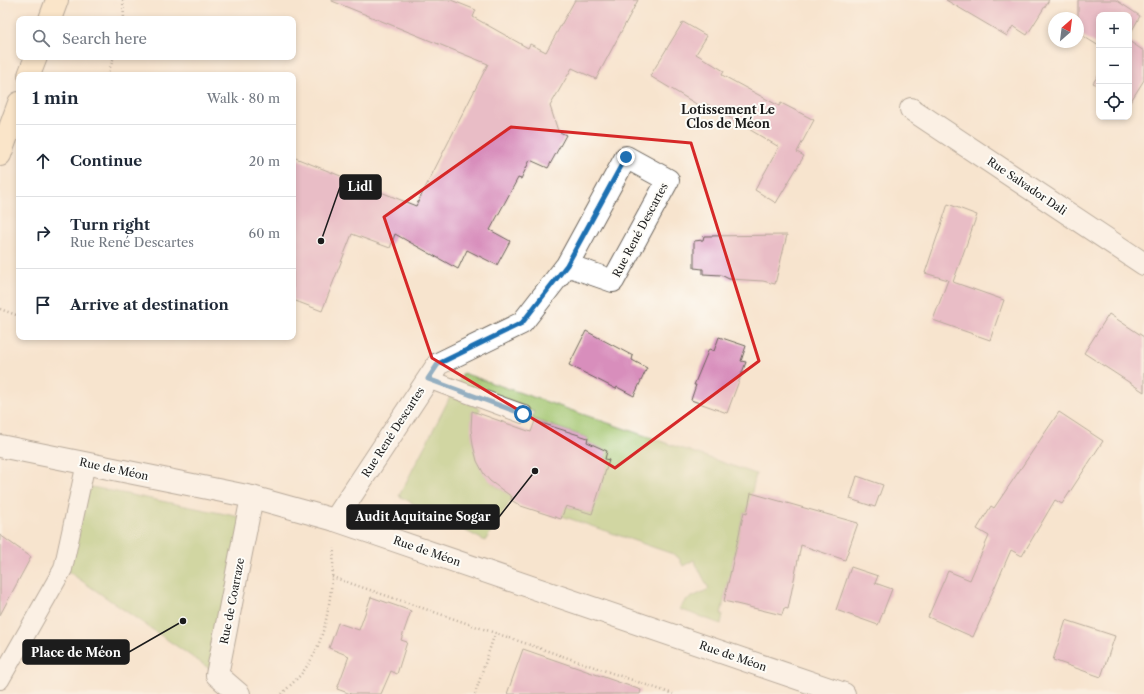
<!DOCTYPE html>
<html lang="en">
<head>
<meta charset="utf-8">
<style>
	:root { --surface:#fff; --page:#f6f6f7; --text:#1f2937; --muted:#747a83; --line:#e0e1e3 }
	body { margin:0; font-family:"Libre Caslon Text",serif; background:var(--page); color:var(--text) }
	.controls { position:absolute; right:12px; top:12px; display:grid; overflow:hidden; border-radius:8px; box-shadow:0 2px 6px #0003 }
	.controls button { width:36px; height:36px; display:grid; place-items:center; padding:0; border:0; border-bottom:1px solid var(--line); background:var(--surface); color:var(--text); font:20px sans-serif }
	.compass { position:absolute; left:1048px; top:12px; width:36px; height:36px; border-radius:50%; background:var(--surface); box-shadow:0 2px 6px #0003; rotate:28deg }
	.stop { position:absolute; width:12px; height:12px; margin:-9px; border:3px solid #1f6fb2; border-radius:50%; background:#fff }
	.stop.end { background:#1f6fb2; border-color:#fff; box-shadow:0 1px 4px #0008 }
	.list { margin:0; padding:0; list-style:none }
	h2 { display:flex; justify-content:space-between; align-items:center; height:52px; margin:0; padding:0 16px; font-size:17px }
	h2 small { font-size:13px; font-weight:400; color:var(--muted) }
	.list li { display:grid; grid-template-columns:26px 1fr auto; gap:12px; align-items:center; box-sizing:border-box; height:72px; padding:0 16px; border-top:1px solid var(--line) }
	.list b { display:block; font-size:15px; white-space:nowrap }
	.list p { margin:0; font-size:13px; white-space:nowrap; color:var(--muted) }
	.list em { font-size:13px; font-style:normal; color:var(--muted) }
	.icon { flex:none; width:22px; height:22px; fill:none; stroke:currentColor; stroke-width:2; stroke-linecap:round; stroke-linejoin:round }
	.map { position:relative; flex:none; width:1144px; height:694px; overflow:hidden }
	.search { position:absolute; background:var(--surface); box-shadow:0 2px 6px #0003; left:16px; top:16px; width:280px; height:44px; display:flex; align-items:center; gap:10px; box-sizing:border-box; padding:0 14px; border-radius:8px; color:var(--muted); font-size:15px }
	.panel { position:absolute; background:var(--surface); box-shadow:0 2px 6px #0003; left:16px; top:72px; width:280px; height:268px; border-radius:8px }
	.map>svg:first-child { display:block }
</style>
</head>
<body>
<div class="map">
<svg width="1144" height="694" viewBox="0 0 1144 694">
	<rect width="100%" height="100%" fill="#fdfcf7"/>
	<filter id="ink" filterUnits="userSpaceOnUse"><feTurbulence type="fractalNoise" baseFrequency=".025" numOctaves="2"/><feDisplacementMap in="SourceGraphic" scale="8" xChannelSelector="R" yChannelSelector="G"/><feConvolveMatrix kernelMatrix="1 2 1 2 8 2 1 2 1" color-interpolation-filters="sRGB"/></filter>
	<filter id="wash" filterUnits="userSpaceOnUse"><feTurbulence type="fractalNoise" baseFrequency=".012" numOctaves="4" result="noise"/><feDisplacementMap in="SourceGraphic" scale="16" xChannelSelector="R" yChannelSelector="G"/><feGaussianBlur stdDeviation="0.9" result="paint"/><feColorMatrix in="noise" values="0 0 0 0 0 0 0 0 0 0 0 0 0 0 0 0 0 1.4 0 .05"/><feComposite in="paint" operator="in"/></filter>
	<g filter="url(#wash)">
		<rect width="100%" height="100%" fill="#f7e4ce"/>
		<g fill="#a2c56e" stroke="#5f7045">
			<polygon points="463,373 756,474 747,513 744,512 721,614 723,615 721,624 679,609 686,600 709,589 694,560 683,566 679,558 673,554 562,516 565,506 592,514 609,460 605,459 606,451 587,442 588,438 532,419 534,412 458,383"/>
			<path d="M451,395l30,14 -4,4 -5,-1c-2,34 4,70 41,83l-3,7 -25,39 -86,-45z"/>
			<polygon points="82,485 245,518 217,674 63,568"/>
		</g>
		<g id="blocks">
			<g fill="#d88ebc">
				<polygon points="332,0 451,0 476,10 473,17 528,48 530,44 546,52 575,0 638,0 596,79 572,68 550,106 558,131 566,135 548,168 530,160 521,179 518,178 490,230 510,241 497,265 467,250 458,269 395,234 390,248 352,234 322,311 293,300 293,157 416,206 488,64 332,1"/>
				<polygon points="946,0 1049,0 1027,35 1013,26 1007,36"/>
				<polygon points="1078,0 1116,0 1140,16 1129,36 1129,15 1099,15 1099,46 1078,33"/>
				<polygon points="683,22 707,36 696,54 724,71 722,75 779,106 781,103 814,120 797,152 804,156 776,203 755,190 779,147 705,103 703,108 650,76"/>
				<polygon points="1129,41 1144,51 1144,80 1129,104"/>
				<polygon points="1099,74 1099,86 1093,83"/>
				<polygon points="948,204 977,215 953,282 1004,300 990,340 933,320 948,280 925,273"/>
				<polygon points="787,235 775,284 763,281 729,279 721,275 703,274 703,269 694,268 694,241 703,240 704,236"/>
				<polygon points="1109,314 1144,337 1144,392 1084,353"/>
				<polygon points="586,331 633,356 632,360 647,368 634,396 617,387 616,389 569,365"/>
				<polygon points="719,337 746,346 741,361 746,362 727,413 691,400 696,385 694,385 709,349 714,351"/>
				<polygon points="472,411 531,432 535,421 588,438 587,442 607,451 605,459 609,460 592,514 566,506 561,519 521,506 511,500 512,497 490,481 484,474 477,461 473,445 471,429"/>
				<polygon points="1059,412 1103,441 1062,504 1055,500 1022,556 1011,550 973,637 928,617 948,571 970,580 989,536 977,529 991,506 994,508"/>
				<polygon points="857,476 883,485 875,507 850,499"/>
				<polygon points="751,493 858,523 845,560 801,545 788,609 784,608 782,615 724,601 744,512 747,513"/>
				<polygon points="0,535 31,557 0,615"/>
				<polygon points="851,567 878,576 875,583 892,589 878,625 836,610"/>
				<polygon points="371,597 411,611 401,640 407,642 397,674 391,671 381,694 351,694 337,689 349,656 329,648 338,623 359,630"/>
				<polygon points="1066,620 1115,636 1101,677 1053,660"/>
				<polygon points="523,649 641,690 640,694 507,694"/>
			</g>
		</g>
	</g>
	<g filter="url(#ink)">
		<use href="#blocks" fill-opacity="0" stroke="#69625a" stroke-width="1"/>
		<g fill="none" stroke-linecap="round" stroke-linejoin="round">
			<defs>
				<g id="service">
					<polyline points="428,379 523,414"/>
					<polyline points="0,680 63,569 86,463"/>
				</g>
				<g id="minor">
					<polyline points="911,109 1144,264"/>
					<polyline points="0,446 252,497 335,520 844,694"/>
					<polyline points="335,520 438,364 522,323 567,265 626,157 668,180 613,281 567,265"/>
					<polyline points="239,694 217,675 252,497"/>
				</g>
				<g id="secondary">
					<polyline points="50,19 57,0"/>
					<polyline points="29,75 36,57"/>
					<polyline points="0,155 19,103"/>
				</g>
			</defs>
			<use href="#service" stroke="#69625a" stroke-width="20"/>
			<use href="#minor" stroke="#69625a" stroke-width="24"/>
			<use href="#secondary" stroke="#69625a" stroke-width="24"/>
			<g stroke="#69625a" stroke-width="2.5" stroke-dasharray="1 3" stroke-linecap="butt">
				<polyline points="123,0 124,19"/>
				<polyline points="107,75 114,57"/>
				<polyline points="0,309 19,316"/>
				<polyline points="332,577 673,694"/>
				<path d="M282,694c7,-8 17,-16 23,-25 24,-32 27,-82 29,-121"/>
				<polyline points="475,694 495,633"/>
			</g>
			<use href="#service" stroke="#fff" stroke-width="18"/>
			<use href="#minor" stroke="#fff" stroke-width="22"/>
			<use href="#secondary" stroke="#fce6c4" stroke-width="22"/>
		</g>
	</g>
	<g fill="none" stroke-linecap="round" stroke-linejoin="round" filter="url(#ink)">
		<polyline stroke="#1f6fb2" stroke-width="5" points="523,414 428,379 438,364 522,323 567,265 626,157"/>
	</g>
	<path d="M0 0H1144V694H0ZM511,127l180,16 68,218 -144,107 -183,-110 -48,-141z" fill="#f7e4ce" fill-opacity=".55" fill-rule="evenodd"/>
	<path fill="none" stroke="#d62828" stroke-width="3" stroke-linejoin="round" d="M511,127l180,16 68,218 -144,107 -183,-110 -48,-141z"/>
	<g text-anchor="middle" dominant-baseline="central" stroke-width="4" stroke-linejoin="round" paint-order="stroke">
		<g font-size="11" fill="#1c1c1c" stroke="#fdfcf7">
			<text transform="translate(1027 186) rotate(34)">Rue Salvador Dali</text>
			<text transform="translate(640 230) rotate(-62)">Rue René Descartes</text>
			<text transform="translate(393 432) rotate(-57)">Rue René Descartes</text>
			<text transform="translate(114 469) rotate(12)">Rue de Méon</text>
			<text transform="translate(427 551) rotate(19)">Rue de Méon</text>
			<text transform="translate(232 601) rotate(-79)">Rue de Coarraze</text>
			<text transform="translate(733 656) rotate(19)">Rue de Méon</text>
		</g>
		<g font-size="12" font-weight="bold" fill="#1c1c1c" stroke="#fdfcf7">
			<text x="728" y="109">Lotissement Le<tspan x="728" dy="14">Clos de Méon</tspan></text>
		</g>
	</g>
	<path fill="none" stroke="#1c1c1c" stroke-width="1.5" d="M321 241L340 187M535 471L499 517M183 621L129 652"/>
	<g fill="#1c1c1c" stroke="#fdfcf7" stroke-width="1.5">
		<circle cx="321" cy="241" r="4"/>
		<circle cx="535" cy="471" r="4"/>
		<circle cx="183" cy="621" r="4"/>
	</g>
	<g fill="#1c1c1c" stroke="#1c1c1c" stroke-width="1.5">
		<rect x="340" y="175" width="41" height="24" rx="4"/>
		<rect x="347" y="505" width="152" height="24" rx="4"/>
		<rect x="23" y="640" width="106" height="24" rx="4"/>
	</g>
	<g font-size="12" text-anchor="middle" font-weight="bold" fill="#fff">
		<text x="360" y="191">Lidl</text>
		<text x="423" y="521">Audit Aquitaine Sogar</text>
		<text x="76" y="657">Place de Méon</text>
	</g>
</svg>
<div class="controls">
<button>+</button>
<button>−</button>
<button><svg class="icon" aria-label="locate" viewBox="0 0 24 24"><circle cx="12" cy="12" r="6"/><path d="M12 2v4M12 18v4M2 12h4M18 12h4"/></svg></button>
</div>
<svg class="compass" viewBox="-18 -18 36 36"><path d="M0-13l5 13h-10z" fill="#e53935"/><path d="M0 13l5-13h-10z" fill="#747a83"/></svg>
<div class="stop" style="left:523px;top:414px"></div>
<div class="stop end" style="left:626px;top:157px"></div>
<div class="search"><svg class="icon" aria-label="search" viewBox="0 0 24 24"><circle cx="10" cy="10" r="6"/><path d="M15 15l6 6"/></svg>Search here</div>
<section class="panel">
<h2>1 min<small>Walk · 80 m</small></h2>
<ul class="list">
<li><svg class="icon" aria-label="ahead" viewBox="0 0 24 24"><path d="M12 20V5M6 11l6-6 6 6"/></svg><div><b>Continue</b></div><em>20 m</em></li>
<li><svg class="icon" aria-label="right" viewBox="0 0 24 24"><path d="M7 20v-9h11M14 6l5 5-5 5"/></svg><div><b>Turn right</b><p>Rue René Descartes</p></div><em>60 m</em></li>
<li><svg class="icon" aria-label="arrive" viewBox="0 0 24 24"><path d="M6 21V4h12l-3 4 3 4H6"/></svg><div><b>Arrive at destination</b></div></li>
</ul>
</section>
</div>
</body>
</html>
